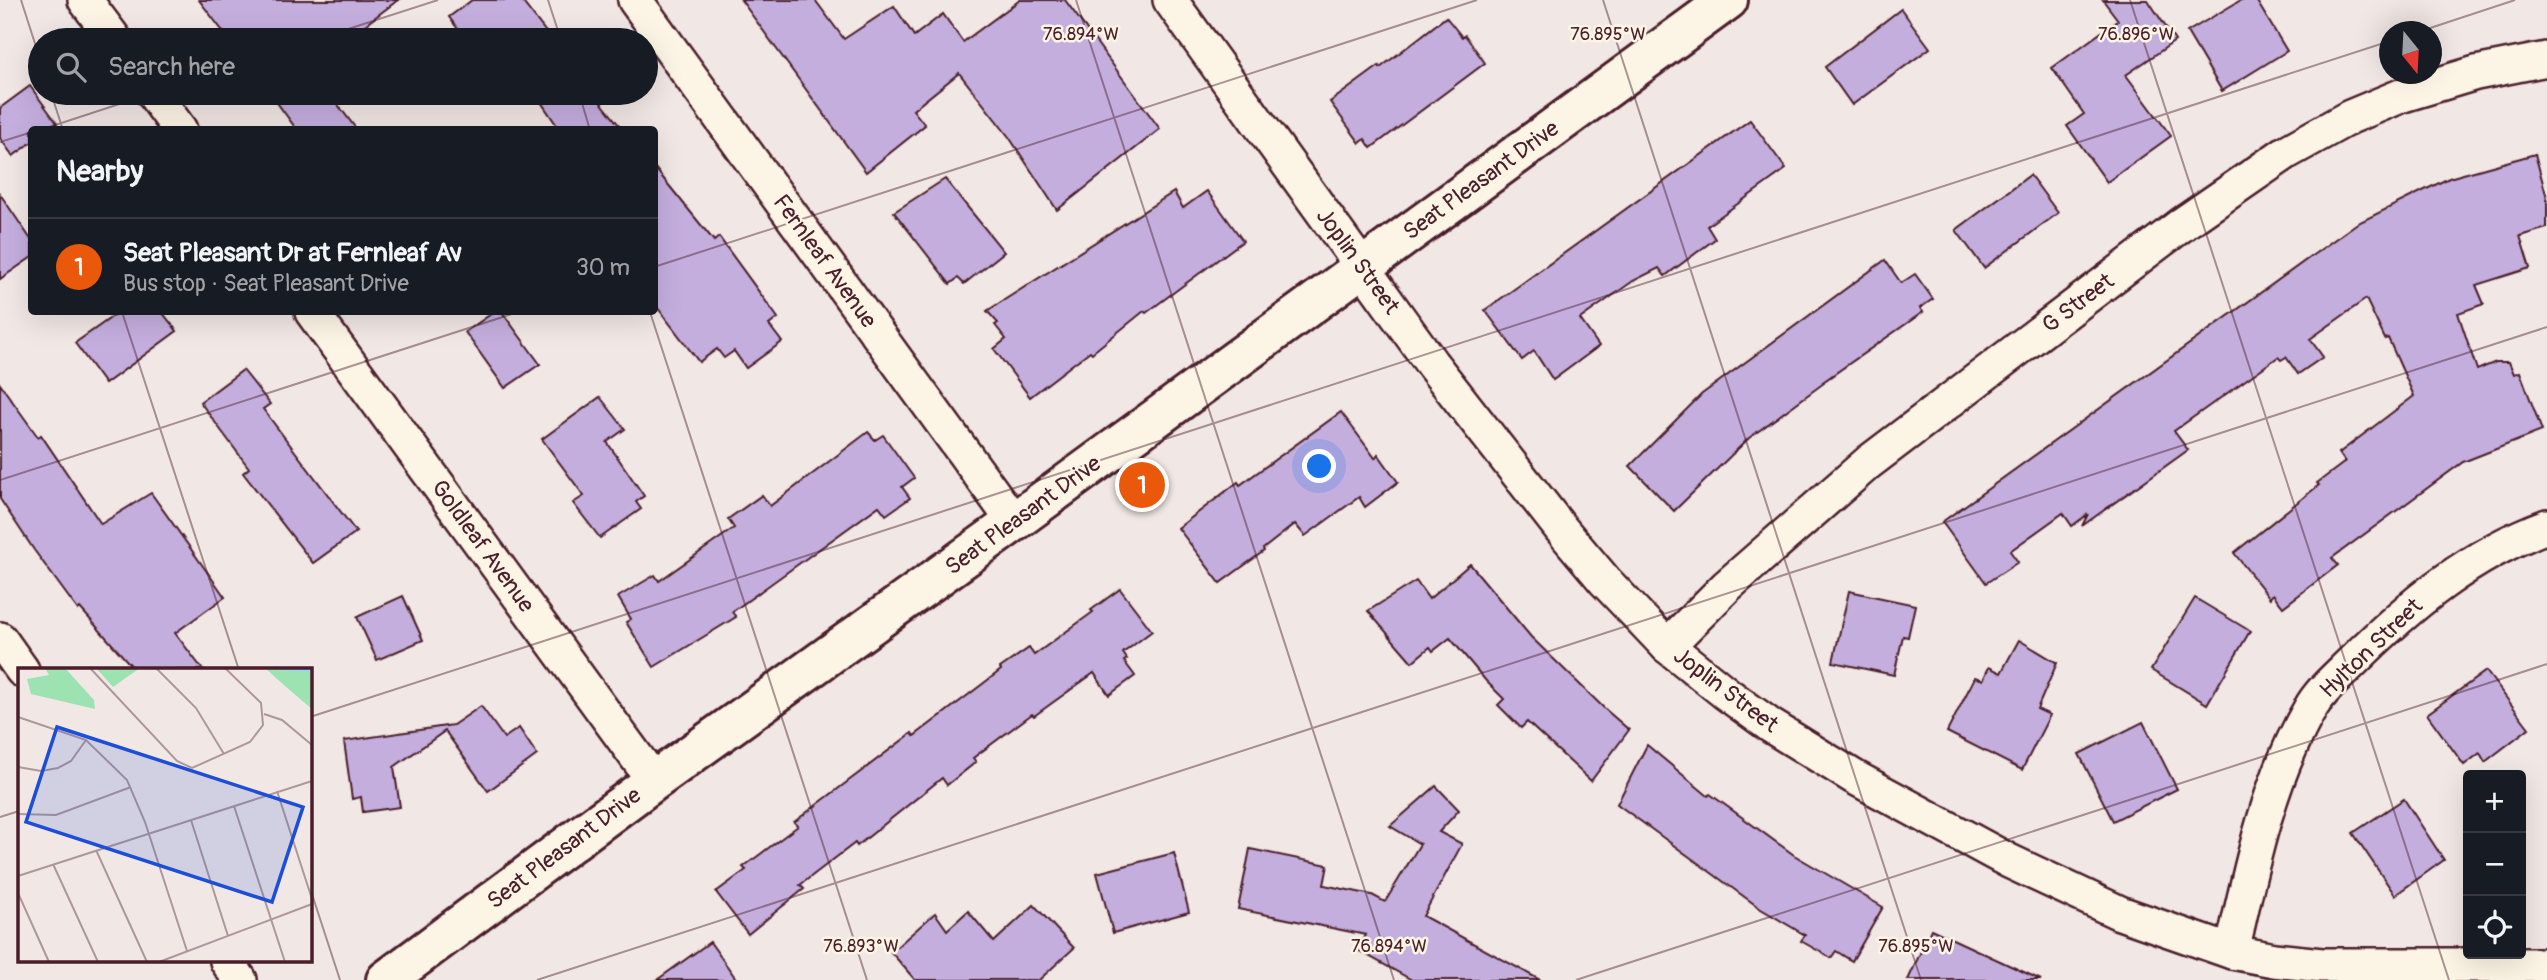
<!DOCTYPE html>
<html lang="en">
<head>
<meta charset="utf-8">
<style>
	:root { --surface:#171b24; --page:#242831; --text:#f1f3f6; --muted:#9ea1a6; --line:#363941; --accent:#ea580c }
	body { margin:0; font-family:Pangolin,sans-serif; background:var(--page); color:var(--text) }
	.controls { position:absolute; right:21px; bottom:21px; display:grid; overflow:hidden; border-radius:7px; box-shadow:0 7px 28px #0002 }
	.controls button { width:63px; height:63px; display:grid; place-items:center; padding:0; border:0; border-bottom:2px solid var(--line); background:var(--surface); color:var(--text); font:35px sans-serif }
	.compass { position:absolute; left:2379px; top:21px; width:63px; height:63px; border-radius:50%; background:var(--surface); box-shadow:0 7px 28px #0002; rotate:162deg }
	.you { position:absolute; left:1320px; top:467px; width:24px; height:24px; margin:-18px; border:5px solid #fff; border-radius:50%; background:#1a73e8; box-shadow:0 0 0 10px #1a73e833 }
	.badge { display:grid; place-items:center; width:46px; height:46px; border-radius:50%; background:var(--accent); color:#fff; font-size:23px; font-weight:700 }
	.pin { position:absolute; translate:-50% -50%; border:4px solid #fff; box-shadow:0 2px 7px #0006 }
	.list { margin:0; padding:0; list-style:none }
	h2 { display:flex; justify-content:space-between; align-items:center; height:91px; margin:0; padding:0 28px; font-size:30px }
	h2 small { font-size:23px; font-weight:400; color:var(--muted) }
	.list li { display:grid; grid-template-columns:46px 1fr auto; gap:21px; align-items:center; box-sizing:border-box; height:98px; padding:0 28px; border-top:2px solid var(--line) }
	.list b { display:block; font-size:26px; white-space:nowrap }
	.list p { margin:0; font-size:23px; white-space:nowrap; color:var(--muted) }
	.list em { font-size:23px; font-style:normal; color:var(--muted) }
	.icon { flex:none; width:38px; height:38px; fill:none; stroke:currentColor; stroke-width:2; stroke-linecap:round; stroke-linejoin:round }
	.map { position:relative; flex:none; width:2547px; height:980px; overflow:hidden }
	.search { position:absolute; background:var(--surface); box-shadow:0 7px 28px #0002; left:28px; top:28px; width:630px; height:77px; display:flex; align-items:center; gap:18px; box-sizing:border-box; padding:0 24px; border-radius:38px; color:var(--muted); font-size:26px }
	.panel { position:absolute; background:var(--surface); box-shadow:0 7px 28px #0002; left:28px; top:126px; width:630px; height:189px; border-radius:7px }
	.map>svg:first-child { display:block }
</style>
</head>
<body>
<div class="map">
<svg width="2547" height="980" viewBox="0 0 2547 980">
	<rect width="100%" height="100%" fill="#f1e7e4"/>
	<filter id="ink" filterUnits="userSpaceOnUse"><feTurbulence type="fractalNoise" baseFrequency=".0143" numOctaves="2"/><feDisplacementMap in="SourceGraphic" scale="14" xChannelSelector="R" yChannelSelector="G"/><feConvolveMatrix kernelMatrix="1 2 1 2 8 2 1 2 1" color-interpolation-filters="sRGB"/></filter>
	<g filter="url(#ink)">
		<g fill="#c4aede" stroke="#4a1f2b" stroke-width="2">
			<polygon points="199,0 398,0 345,40 232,40 229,37 228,38"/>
			<polygon points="472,0 521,0 552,40 466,40 449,17"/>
			<polygon points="741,0 815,0 844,39 894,6 914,36 943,14 963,42 1020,0 1065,0 1160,129 1057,210 1009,137 959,73 913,110 925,125 866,172"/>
			<polygon points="2103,0 2148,0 2175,41 2126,75 2171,136 2107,182 2067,126 2084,114 2052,68 2118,20"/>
			<polygon points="2241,0 2256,0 2287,51 2222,91 2187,32"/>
			<polygon points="1901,9 1930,48 1852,105 1825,67"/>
			<polygon points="1446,17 1462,37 1465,35 1485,63 1371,148 1365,139 1360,143 1330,102 1379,66 1380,68"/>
			<polygon points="30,86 57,123 49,130 32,130 32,142 13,156 0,138 0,108"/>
			<polygon points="270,93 329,93 357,130 297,130"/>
			<polygon points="535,93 600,93 604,98 600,101 623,130 560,130"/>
			<polygon points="1750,120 1786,169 1707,226 1715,239 1665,276 1659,268 1633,281 1580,319 1599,346 1553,380 1534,351 1522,360 1485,310"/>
			<polygon points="2535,154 2547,198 2547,228 2520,236 2530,268 2476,285 2484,304 2458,313 2477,370 2496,362 2509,362 2514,374 2520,372 2542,431 2463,462 2332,558 2338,565 2283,607 2273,594 2270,598 2234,553 2319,485 2317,483 2345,462 2339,453 2414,396 2388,338 2385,339 2366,299 2310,339 2323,357 2298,374 2286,357 2281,360 2278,357 2174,431 2188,450 2082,526 2088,514 2072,526 2063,513 2010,551 2018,562 1986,583 1942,522 2356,224 2449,178"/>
			<polygon points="654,167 714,241 719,237 778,318 769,325 782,342 746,368 734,351 724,358 717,349 699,362 654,303"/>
			<polygon points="2030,175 2058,213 1984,268 1956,230"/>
			<polygon points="945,179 1004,252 964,284 958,278 950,284 894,212"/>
			<polygon points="1207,191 1243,241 1146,313 1144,311 1092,353 1090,351 1030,397 994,349 1006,339 995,325 998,323 987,311 1174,192 1183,208"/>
			<polygon points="0,194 32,241 32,257 0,279"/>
			<polygon points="1885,260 1901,283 1915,274 1933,299 1920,308 1923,312 1823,382 1824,383 1749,438 1674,511 1630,466 1702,394"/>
			<polygon points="119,312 162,312 177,331 105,384 75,343"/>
			<polygon points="494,312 502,312 540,364 505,388 465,332"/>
			<polygon points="243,370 270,404 263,409 356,532 313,563 243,473 249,468 200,402"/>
			<polygon points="0,384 38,437 41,435 101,524 151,493 225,597 175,633 203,670 135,670 80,608 78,610 34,550 0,499"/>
			<polygon points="600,397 625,429 607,442 644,496 636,502 641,509 600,538 573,503 584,496 542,439"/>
			<polygon points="1341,412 1375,458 1378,454 1398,482 1365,507 1359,497 1305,536 1295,524 1263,549 1264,551 1220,583 1178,528 1238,482 1240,485"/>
			<polygon points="868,432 875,440 883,435 914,478 902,487 910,498 886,515 879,506 732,612 736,617 654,667 626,622 631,619 618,597 655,575 659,581 734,528 728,519 762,495 770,506"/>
			<polygon points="1470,564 1531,637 1606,710 1629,730 1591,781 1527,722 1521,728 1498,705 1504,699 1486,681 1450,638 1433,651 1430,647 1412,662 1368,611 1416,581 1429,599"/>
			<polygon points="1120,589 1152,631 1123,653 1127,659 1124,661 1135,676 1109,695 1094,673 1034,716 1032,714 973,758 976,762 947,785 942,778 857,846 855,843 800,885 804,889 748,934 716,892 746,870 743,867 798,826 794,822 912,733 914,736 1001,670 1000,668 1029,648 1034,655 1093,612 1091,610"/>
			<polygon points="1849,591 1915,605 1908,637 1903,636 1894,675 1833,662"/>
			<polygon points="403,596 423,640 377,660 357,617"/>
			<polygon points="2195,598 2250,631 2207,704 2151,670"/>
			<polygon points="2019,640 2057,663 2037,709 2050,715 2022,770 1947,732 1975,677 1983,680 1989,667 2001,673"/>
			<polygon points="2486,671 2529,728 2485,762 2480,753 2464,765 2427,714"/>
			<polygon points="481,706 504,738 519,728 537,755 488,791 445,731 394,767 400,807 363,812 361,797 352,799 344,741 453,725"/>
			<polygon points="2143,722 2177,789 2113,821 2079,754"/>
			<polygon points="1647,745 1708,796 1710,794 1794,855 1883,907 1852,961 1836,951 1831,958 1801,941 1805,935 1761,909 1617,804"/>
			<polygon points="1436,786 1459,810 1439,832 1462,844 1423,916 1540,980 1412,980 1358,950 1366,935 1238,909 1250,849 1328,865 1324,885 1372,895 1385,902 1420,844 1390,826"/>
			<polygon points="2404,799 2444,860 2395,895 2353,833"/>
			<polygon points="1174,853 1189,912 1113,933 1097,873"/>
			<polygon points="1034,905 1074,948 1039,980 915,980 891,952 935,913 947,930 968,911 994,942"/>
			<polygon points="1931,929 2041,980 1908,980"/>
			<polygon points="710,942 737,980 657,980"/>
		</g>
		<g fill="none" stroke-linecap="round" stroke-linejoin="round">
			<defs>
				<g id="minor">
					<polyline points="85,0 115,40"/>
					<polyline points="635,0 1014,522"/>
					<polyline points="1170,0 1432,364 1562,530 1605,581 1667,646 1727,694 1771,726 1854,777 2009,861 2120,913 2232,952 2274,960 2322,965 2547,965"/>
					<polyline points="153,93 180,130"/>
					<polyline points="312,312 654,781"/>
					<polyline points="0,639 22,670"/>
					<polyline points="1667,646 1727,586 1869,462 2184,223 2287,152 2350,117 2403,95 2476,73 2547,59"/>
					<path d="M2232,952c18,-81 36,-171 78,-243 10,-18 27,-32 42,-47 57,-57 119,-108 195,-136"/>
					<polyline points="227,961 240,980"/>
				</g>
				<polyline id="tertiary" points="386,980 654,781 1014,522 1728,0"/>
			</defs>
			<use href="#minor" stroke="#4a1f2b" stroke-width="38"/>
			<use href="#tertiary" stroke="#4a1f2b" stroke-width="44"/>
			<use href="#minor" stroke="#fcf5e5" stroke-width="33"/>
			<use href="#tertiary" stroke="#fcf5e5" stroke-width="38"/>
		</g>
	</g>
	<path fill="none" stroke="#4a1f2b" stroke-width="2" stroke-opacity="0.45" d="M21,0l19,59M548,0l13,40M1076,0l318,980M1603,0l318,980M2130,0l319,980M2418,32l97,-32M314,40l124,-40M51,93l12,37M579,93l11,37M40,130l113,-37M0,142l32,-10M654,267l823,-267M122,312l117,358M650,312l217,668M0,480l518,-168M310,717l2080,-676M0,817l19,-6M310,888l30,92M537,980l2010,-653M1576,980l971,-316"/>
	<g text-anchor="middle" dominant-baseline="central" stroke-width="5" stroke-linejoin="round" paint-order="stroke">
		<g font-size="23" fill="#4a1f2b" stroke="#fcf5e5">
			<text transform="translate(1481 180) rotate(-36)">Seat Pleasant Drive</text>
			<text transform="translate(825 261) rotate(54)">Fernleaf Avenue</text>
			<text transform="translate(1358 261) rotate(54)">Joplin Street</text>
			<text transform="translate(2078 303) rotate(-37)">G Street</text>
			<text transform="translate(1023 515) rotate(-36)">Seat Pleasant Drive</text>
			<text transform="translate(483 546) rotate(54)">Goldleaf Avenue</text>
			<text transform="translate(2371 648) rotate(-44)">Hylton Street</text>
			<text transform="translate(1726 690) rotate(37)">Joplin Street</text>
			<text transform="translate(564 848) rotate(-37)">Seat Pleasant Drive</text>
		</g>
	</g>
	<g transform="translate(18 668)">
		<rect width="294" height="294" fill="#f1e7e4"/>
		<path d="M27,0h20l29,32 1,9 -64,-15 -4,-15 22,-4zM78,0h44l-27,19zM247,0h47v41l-27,-23z" fill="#9de3b1"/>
		<path fill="none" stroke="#92daf4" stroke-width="3.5" d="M256,0l38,3"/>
		<path fill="none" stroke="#ae979a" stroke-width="2" d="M72,0l87,93 15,7 58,-26 13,-17 -2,-22 -36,-35M138,0l40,40 28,46M246,46l18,6 30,25M0,49l68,23 41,40 18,42 42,129M0,99l23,4 17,-3 13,-7 15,-21M259,123l35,108M216,138l51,156M0,146l38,1 75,-28M173,152l37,116M78,182l51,112M35,196l45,98M0,208l294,-95M0,225l31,69M141,294l153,-58"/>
		<path fill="#1d4ed8" fill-opacity="0.15" stroke="#1d4ed8" stroke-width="3.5" d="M39,59l246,80 -31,95 -246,-80z"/>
		<rect width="294" height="294" fill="none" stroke="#4a1f2b" stroke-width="3.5"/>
	</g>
	<g font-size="18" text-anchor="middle" fill="#4a1f2b" stroke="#fcf5e5" stroke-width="5" stroke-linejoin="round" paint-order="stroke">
		<text x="1081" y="40">76.894°W</text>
		<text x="1608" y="40">76.895°W</text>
		<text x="2136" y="40">76.896°W</text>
		<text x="861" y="952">76.893°W</text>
		<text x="1389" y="952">76.894°W</text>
		<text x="1916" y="952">76.895°W</text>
	</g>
</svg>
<div class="controls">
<button>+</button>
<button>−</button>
<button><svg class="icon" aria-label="locate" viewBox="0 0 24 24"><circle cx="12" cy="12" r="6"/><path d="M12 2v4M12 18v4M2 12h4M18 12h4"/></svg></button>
</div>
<svg class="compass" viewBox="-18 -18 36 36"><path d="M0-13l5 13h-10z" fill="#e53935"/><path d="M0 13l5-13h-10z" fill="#9ea1a6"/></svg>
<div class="you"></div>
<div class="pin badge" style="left:1142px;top:485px">1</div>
<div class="search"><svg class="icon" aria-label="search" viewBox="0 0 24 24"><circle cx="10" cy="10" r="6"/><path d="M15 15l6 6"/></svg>Search here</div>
<section class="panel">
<h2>Nearby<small></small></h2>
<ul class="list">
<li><span class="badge">1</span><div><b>Seat Pleasant Dr at Fernleaf Av</b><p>Bus stop · Seat Pleasant Drive</p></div><em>30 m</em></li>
</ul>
</section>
</div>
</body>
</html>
